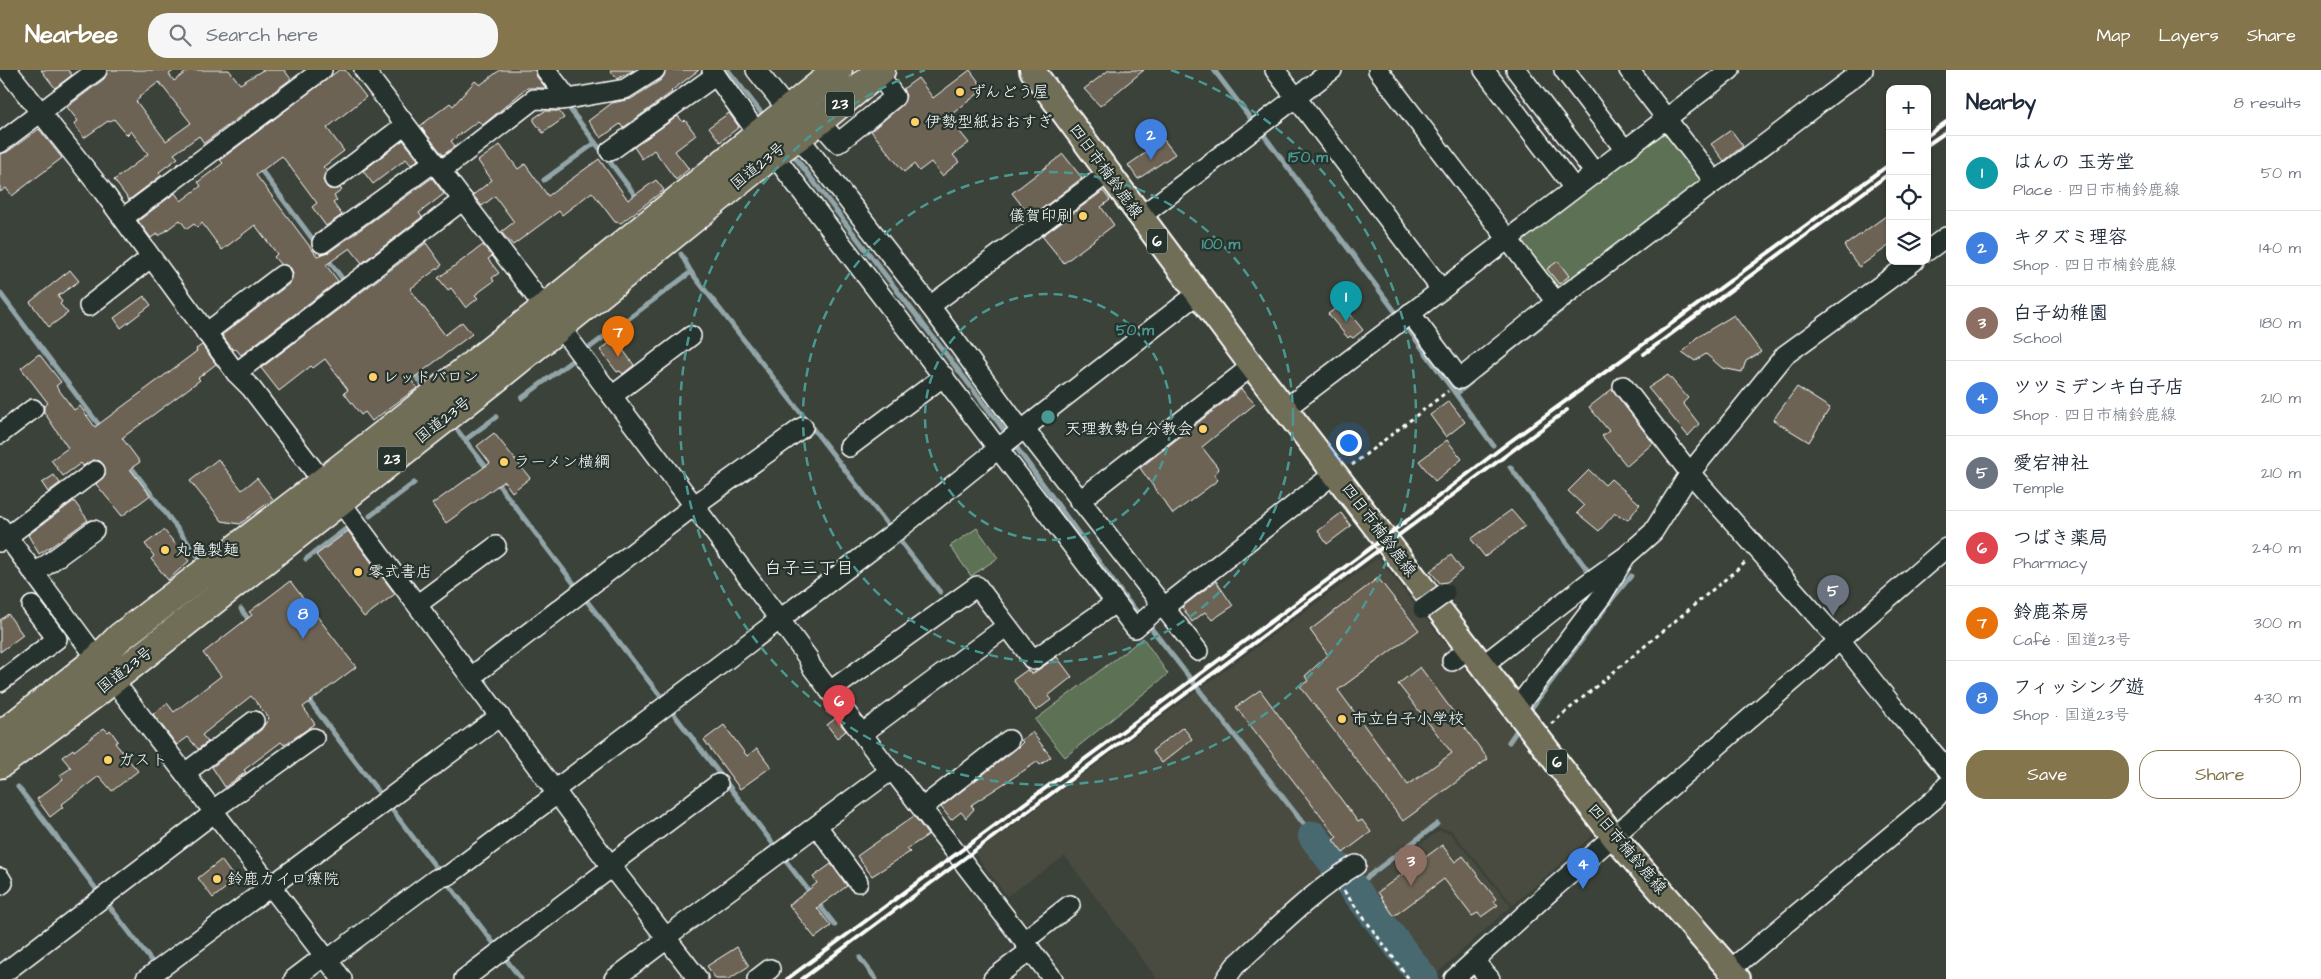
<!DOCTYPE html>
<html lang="en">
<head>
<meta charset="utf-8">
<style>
	:root { --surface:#fff; --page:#f6f6f7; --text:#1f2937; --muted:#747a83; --line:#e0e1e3; --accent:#84754c }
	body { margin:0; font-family:"Architects Daughter","Klee One",sans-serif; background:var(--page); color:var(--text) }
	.controls { position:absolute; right:15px; top:15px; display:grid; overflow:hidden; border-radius:10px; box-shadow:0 1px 4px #0004 }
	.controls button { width:45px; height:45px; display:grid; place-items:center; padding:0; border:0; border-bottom:1px solid var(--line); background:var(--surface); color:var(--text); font:25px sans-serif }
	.you { position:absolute; left:1348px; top:372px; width:18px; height:18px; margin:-12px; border:4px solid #fff; border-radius:50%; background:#1a73e8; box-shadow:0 0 0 8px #1a73e833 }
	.badge { display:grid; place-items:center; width:32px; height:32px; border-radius:50%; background:var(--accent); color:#fff; font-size:16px; font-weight:700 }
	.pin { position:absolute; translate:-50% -41px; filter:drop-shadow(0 1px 2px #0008) }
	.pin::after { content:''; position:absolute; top:26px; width:18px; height:15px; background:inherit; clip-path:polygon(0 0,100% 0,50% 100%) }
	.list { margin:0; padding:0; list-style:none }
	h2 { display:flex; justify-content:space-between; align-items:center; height:65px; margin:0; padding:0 20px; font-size:21px }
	h2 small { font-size:16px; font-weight:400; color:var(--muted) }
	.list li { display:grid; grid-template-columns:32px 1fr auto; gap:15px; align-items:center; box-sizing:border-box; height:75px; padding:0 20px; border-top:1px solid var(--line) }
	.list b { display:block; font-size:19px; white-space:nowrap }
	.list p { margin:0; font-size:16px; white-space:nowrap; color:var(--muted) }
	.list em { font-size:16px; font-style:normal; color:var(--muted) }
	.actions { display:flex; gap:10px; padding:15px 20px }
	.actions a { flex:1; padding:11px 0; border:1px solid var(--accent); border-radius:20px; text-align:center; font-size:18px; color:var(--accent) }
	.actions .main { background:var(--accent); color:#fff }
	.icon { flex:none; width:28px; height:28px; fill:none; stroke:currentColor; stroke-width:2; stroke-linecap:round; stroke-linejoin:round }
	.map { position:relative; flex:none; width:1946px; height:909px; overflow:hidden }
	header { display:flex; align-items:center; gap:30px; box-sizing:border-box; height:70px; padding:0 25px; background:var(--accent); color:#fff }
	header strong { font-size:24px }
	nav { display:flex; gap:28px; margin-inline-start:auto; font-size:18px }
	.search { width:350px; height:45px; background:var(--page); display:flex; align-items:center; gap:12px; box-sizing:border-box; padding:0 18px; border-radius:20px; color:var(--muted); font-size:19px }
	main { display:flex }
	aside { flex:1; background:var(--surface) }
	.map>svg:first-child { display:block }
</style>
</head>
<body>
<header>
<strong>Nearbee</strong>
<div class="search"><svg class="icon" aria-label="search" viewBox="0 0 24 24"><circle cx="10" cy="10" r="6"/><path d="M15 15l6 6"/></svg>Search here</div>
<nav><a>Map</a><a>Layers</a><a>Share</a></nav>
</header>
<main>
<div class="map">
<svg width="1946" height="909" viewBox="0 0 1946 909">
	<rect width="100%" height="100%" fill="#3b4239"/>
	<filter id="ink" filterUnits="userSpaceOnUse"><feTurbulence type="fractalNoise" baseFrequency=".02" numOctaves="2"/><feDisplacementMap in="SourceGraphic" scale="10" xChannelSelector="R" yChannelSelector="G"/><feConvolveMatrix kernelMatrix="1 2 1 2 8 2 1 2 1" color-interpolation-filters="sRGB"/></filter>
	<g filter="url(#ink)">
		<g fill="#4a4c41">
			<polygon points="1378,488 1595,763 1513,835 1451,760 1438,758 1363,809 1349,789 1308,818 1272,849 1215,909 1157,909 1065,786 1007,826 975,784"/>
			<polygon points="1439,761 1450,763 1511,836 1437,903 1365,812"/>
		</g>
		<g fill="#5d7154" stroke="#aeb8aa">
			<polygon points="1664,62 1674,64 1704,115 1558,222 1524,178 1523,168"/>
			<polygon points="977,458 998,488 971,506 950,476"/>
			<polygon points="1143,568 1168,604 1065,687 1035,650"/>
		</g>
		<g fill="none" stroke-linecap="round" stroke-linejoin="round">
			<g stroke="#92a5a9" stroke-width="5">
				<polyline points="728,0 766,49"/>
				<polyline points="1214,0 1254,53"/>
				<polyline points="566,34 638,129"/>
				<polyline points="1260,60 1394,240"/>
				<polyline points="791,82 998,352 1125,528 1151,558 1313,766"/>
				<polyline points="258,96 359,231"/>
				<polyline points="544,110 595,73"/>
				<polyline points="681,184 691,202"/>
				<polyline points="0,223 102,359"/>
				<polyline points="1406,256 1493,375"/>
				<polyline points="413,302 422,314"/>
				<polyline points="1479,305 1576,228"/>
				<polyline points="1456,324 1471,312"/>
				<polyline points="522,328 691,202 891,459"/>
				<polyline points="458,361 489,401"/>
				<polyline points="465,370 496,347"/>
				<polyline points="128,393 198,486"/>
				<polyline points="1510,397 1592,506"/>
				<polyline points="495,410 578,519"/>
				<polyline points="370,446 414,413"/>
				<polyline points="896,466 940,522"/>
				<polyline points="306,489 347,458"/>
				<polyline points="583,526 665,632"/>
				<polyline points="1612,529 1631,506"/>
				<polyline points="241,539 251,553"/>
				<polyline points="307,628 441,804"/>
				<polyline points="670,639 777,779"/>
				<polyline points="1530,640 1612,529 1608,524"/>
				<polyline points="1509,672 1520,656"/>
				<polyline points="18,717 156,897"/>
				<polyline points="782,786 812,825"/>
				<polyline points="446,811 521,909"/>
				<polyline points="1353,818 1437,754"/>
				<polyline points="817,832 835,855"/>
				<polyline points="860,888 876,909"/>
			</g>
			<polyline stroke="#496970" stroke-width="30" points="1313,766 1424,909"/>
		</g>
		<g fill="#6c6455" stroke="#fff" fill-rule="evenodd">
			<polygon points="41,0 68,0 72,5 55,18"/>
			<path d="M108,0h67l-6,4 5,7 15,-11h40l11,14 23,-14h21l7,9 -87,64 -5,-7 -25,18 4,4 -19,14 3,3 -33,25 -15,-20 34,-26 -17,-23 -4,4 -13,-16 -5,3 -1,-1 -24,17 -10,-14 4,-3 -11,-14 37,-28zM159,12l32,41 -25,18 -30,-40 4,-3 -1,-1z"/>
			<polygon points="339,0 345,0 366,27 327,58 344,81 323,97 327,101 323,110 329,119 340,118 342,120 334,126 337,130 333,133 342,145 326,156 312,137 317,133 282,86 256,105 317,186 329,182 432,108 444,124 419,143 422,147 362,193 350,178 326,195 338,211 241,285 236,279 233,280 222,265 289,214 293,204 291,198 280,194 274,187 277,184 255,155 222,180 202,153 197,157 194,154 187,159 180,150 159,166 158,163 151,168 138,151 175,123 181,131 201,116 198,112 223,93 220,90"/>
			<polygon points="500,0 535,0 537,7 546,18 527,18 483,55 478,51 451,71 455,76 443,85 420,56 450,33 453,36 475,11 480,15"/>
			<polygon points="610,0 634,0 617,9"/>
			<polygon points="666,0 699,0 671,21 672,22 623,58 620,54 601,68 588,51 612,33 631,29 661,10"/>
			<polygon points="970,0 984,19 948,47 969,73 953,85 959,92 942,106 931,92 919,101 914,94 904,102 871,61 902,35 906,26 903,19 918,8 933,28"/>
			<polygon points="1109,0 1144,0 1100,36 1084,19"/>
			<polygon points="545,41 559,41 564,48 543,63 534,51 534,48"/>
			<polygon points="729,43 739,57 720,72 709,57"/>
			<polygon points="678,46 683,52 685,50 696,65 675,81 689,99 676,110 654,80 642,89 634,77"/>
			<polygon points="39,59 62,88 12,126 6,118 0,122 0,84 7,82"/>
			<polygon points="1731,60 1743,76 1724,91 1711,74"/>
			<polygon points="403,70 418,90 411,95 406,89 373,114 363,101"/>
			<polygon points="1164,70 1175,84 1138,109 1128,95"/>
			<polygon points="500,75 518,99 525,94 548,126 599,89 628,130 656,110 664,120 621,153 615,152 592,122 562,145 559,141 513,175 501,162 514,152 495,126 482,136 473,125 492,110 478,91"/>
			<polygon points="1063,84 1082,108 1031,147 1012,123"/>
			<polygon points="1103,121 1110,130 1101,137 1114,155 1064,193 1042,166"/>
			<polygon points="1890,143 1890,175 1859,197 1844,176"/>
			<polygon points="426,173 442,195 410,219 445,265 462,252 472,264 411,310 417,318 372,351 365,342 361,345 344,323 348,320 325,289 313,298 311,296 279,321 261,298"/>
			<polygon points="483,175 492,186 488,189 499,203 492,208 494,211 475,225 478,228 466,238 451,218 448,220 438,208"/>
			<polygon points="1558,191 1569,206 1559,214 1547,199"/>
			<polygon points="70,200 79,211 58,226 62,232 60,234 68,243 49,257 30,232"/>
			<polygon points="144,226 151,235 121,258 114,248"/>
			<polygon points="1342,234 1363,260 1353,268 1350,266 1348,268 1328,244"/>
			<polygon points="1734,245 1761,282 1746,291 1742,302 1722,298 1706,284 1695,291 1682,282 1696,268"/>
			<polygon points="615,269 634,295 623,304 620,301 617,302 600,280"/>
			<polygon points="202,275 216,294 198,308 200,310 122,368 140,392 130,399 150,425 148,427 122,446 96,414 105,405 104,395 100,391 93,390 83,396 81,393 63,406 51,390 68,378 44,342 44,336 48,333 21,298 39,284 61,312 56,316 74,340 80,336 95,357 197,281 196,279"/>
			<polygon points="1668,305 1688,328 1683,333 1699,354 1688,366 1648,318"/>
			<polygon points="1797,317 1830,338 1809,372 1773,350"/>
			<polygon points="1241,319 1255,334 1202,377 1219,399 1214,405 1218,410 1173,444 1140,398"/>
			<polygon points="1612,319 1653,373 1627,396 1602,366 1609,361 1589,337"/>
			<polygon points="1449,331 1465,352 1446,367 1430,345"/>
			<polygon points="494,363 530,408 512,422 504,411 446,453 432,434 490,393 477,376"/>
			<polygon points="1447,370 1462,389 1435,411 1419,391"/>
			<polygon points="218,389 242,420 257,408 273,429 240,454 222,451 190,411"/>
			<polygon points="1589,400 1605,415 1611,409 1640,434 1628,450 1615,443 1599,461 1577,443 1584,436 1568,421"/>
			<polygon points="54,405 60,413 48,422 42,413"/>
			<polygon points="74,431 88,450 52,476 39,484 28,465"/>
			<polygon points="1511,440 1525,456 1485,487 1471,469"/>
			<polygon points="1341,443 1351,456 1327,474 1318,461"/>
			<polygon points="164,460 189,491 168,510 151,489 154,486 145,474"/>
			<polygon points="348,461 395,524 364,547 316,485"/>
			<polygon points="1451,485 1462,500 1447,512 1440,513 1430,501"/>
			<polygon points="1378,508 1419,560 1338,620 1408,715 1452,683 1398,614 1420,597 1488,689 1403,751 1300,616 1308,611 1305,606 1328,585 1310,560"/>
			<polygon points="290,511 356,597 303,637 315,654 284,675 281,672 244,700 246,702 225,717 212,697 261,660 269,648 251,626 202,665 208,672 198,679 188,667 177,675 153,644 167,633 174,642 221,606 203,583 252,545 249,542"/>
			<polygon points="1216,511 1233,536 1212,550 1205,542 1192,552 1182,537"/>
			<polygon points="8,544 23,565 0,582 0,550"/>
			<polygon points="1057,587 1072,607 1048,626 1051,630 1036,641 1013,610 1027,600 1032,604"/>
			<polygon points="1260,620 1358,752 1362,750 1371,762 1343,783 1333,770 1337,767 1236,637"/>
			<polygon points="836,648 846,661 837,668 827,655"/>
			<polygon points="724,655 747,686 757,678 771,697 740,719 704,670"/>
			<polygon points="1183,657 1192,669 1162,693 1152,681"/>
			<polygon points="104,658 108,662 110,660 118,671 115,673 138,701 112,721 99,706 61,735 63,737 50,747 37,729 63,709 60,705 71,698 62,687 73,679 74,681"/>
			<polygon points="1032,662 1051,687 1040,695 1037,692 971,735 974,739 966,748 961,742 951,750 941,737 1016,679 1023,672 1021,670"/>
			<polygon points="914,746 928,765 907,779 910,782 872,806 857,786"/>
			<polygon points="1442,775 1455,792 1463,786 1496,829 1494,832 1498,835 1481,847 1478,843 1472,846 1444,809 1394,846 1378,822"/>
			<polygon points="221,790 236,810 213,828 198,808"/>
			<polygon points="831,794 847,816 817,838 831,856 815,868 789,835 817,813 813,807"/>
			<polygon points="737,877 749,896 729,909 716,909 707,896"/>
		</g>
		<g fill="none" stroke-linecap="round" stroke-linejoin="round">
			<defs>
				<g id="minor">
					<polyline points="7,0 102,120 236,303 251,318 323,412"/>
					<polyline points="364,0 545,238"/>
					<polyline points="546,0 568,29"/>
					<polyline points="712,0 758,64"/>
					<polyline points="756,0 788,40"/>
					<polyline points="1275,0 1441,219"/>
					<polyline points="1378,0 1556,232"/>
					<polyline points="1484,0 1574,118"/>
					<polyline points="1516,0 1595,103"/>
					<polyline points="1564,0 1625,80"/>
					<polyline points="1629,0 1715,112"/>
					<polyline points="819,51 838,73 895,27 878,3"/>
					<polyline points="797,65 930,236 1021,360 1028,363 1198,581"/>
					<polyline points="0,73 97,0"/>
					<polyline points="610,81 716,5"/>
					<polyline points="773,84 1135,558 1156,540 1163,538 1335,403"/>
					<polyline points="441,101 534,29 562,30 625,19 655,0"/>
					<polyline points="334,109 405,55"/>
					<polyline points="1140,147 1332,0"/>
					<polyline points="123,148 322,0"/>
					<polyline points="322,173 434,92"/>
					<polyline points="1927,181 1946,167"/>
					<polyline points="89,236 150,188"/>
					<polyline points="930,236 1108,103"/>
					<polyline points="1410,243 1460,309 1556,232 1863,0"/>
					<polyline points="560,257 780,550 808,588 811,596 890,701 897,706 1053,909"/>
					<polyline points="206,263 282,205"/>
					<polyline points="236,303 463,130"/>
					<polyline points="1623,316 1690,403 1840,572"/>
					<polyline points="612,326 691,266"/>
					<polyline points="1285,339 1730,0"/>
					<polyline points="0,364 33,339"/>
					<polyline points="849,377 944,306"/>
					<polyline points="339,430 610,795 698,909"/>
					<polyline points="1079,431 1252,296"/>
					<polyline points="0,457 113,610 342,909"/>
					<polyline points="0,472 95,401"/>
					<polyline points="34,504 94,460"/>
					<polyline points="418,534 496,476"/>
					<polyline points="1841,571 1896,640 1946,698"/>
					<polyline points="1452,591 1470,578"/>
					<polyline points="1483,595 1588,513 1626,486 1653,462 1690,403 1785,285 1914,191"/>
					<polyline points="471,607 695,435 803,357"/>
					<polyline points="0,612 57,569 32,536"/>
					<polyline points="830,621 977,516 1033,590 1115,533"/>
					<polyline points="1516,639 1601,527 1624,489"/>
					<polyline points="863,663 1007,556"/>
					<polyline points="185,703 254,651"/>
					<polyline points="556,719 899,459 999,378 1197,224"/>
					<polyline points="922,738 1009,670"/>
					<polyline points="213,740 314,668"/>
					<polyline points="817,756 858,812"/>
					<polyline points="610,795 718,714"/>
					<polyline points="0,808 3,813 0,815"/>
					<polyline points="666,867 890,701"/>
					<polyline points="1024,871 1070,835"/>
					<polyline points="327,890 436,809 449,805 557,724"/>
					<polyline points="1474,891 1490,909"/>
					<polyline points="1730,900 1936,728 1946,716"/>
					<polyline points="0,906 215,742"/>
					<polyline points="146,909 500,646"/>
					<polyline points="294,909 323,887"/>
					<polyline points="464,909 612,797"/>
					<polyline points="614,909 667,869"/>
					<polyline points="757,909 770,899"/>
					<polyline points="993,909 1031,880"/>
					<path d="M1226,909l9,-13c39,-35 76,-74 121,-101"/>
					<polyline points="1454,909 1555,817 1946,478"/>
				</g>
				<polyline id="major" points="1032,0 1252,296 1614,767 1738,909"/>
				<g id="highway">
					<polyline points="0,666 98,589 120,567 323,412 545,238 838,0"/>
					<polyline points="0,694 97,622 490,313 773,84 819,51 881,0"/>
				</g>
			</defs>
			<use href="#minor" stroke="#fff" stroke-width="22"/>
			<use href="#major" stroke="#fff" stroke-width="28"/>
			<use href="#highway" stroke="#fff" stroke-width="31"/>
			<g stroke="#fff" stroke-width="3" stroke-dasharray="4 4" stroke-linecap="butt">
				<polyline points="1352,395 1448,321"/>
				<polyline points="1551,654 1746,492"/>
				<polyline points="1344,821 1409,909"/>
			</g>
			<use href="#minor" stroke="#26332d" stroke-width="19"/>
			<use href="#major" stroke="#716e59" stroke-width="24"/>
			<use href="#highway" stroke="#716e59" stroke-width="28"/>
			<g stroke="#fff" stroke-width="4">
				<polyline points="1927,66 1946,52"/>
				<polyline points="1927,75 1946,62"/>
				<polyline points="1644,284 1890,103"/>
				<polyline points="787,909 1384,468 1508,373 1890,94"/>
				<polyline points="802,909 1567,340"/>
			</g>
			<defs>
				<polyline id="minor-bridge" points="1423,539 1445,523"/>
			</defs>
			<use href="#minor-bridge" stroke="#fff" stroke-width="22" stroke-linecap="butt"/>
			<use href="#minor-bridge" stroke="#26332d" stroke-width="19"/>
		</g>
	</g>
	<g fill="none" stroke="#4b9892" stroke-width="2.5" stroke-dasharray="9 6">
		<circle cx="1048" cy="347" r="123"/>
		<circle cx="1048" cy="347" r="245"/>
		<path d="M1171 0A368 368 0 1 1 925 0"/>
	</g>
	<g fill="#ffd166" stroke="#26332d" stroke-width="2">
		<circle cx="960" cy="22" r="5"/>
		<circle cx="915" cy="52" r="5"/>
		<circle cx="1083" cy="146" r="5"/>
		<circle cx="373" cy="307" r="5"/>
		<circle cx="1203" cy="359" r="5"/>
		<circle cx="504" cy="392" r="5"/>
		<circle cx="165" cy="480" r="5"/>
		<circle cx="358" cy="502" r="5"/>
		<circle cx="1342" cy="649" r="5"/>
		<circle cx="108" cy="690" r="5"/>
		<circle cx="217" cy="809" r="5"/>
	</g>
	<g text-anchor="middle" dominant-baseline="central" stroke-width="4.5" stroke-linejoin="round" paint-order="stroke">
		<g fill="#26332d" stroke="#bec2c0" stroke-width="1">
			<rect x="826" y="21.5" width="28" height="25" rx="4"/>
			<rect x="1147" y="158.5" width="20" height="25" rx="4"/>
			<rect x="378" y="376.5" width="28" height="25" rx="4"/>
			<rect x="1547" y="679.5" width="20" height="25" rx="4"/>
		</g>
		<g font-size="15" font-weight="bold" fill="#fff">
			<text x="840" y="34">23</text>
			<text x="1157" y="171">6</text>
			<text x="392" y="389">23</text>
			<text x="1557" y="692">6</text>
		</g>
		<g font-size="16" fill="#fff" stroke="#26332d" text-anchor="start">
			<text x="970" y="22">ずんどう屋</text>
			<text x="925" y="52">伊勢型紙おおすぎ</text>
			<text x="1073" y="146" text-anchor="end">儀賀印刷</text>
			<text x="383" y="307">レッドバロン</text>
			<text x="1193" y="359" text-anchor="end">天理教勢白分教会</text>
			<text x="514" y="392">ラーメン横綱</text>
			<text x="175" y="480">丸亀製麺</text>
			<text x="368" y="502">零式書店</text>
			<text x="1352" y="649">市立白子小学校</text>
			<text x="118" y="690">ガスト</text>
			<text x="227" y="809">鈴鹿カイロ療院</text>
		</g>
		<g font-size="16" fill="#fff" stroke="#26332d">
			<text transform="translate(758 96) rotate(-39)">国道23号</text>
			<text transform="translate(1106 101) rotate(54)">四日市楠鈴鹿線</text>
			<text transform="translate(443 350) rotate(-38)">国道23号</text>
			<text transform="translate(1379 460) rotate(53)">四日市楠鈴鹿線</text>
			<text transform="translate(125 600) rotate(-38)">国道23号</text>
			<text transform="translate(1627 779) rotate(50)">四日市楠鈴鹿線</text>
		</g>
		<g font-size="18" fill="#fff" stroke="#26332d">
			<text x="809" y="498">白子三丁目</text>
		</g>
	</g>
	<circle cx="1048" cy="347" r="8" fill="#4b9892" stroke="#26332d" stroke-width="2.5"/>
	<g font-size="15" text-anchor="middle" font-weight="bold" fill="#4b9892" stroke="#26332d" stroke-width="4.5" stroke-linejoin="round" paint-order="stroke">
		<text x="1308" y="92">150 m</text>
		<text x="1221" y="179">100 m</text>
		<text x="1135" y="265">50 m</text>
	</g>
</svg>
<div class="controls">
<button>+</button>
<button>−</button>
<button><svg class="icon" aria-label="locate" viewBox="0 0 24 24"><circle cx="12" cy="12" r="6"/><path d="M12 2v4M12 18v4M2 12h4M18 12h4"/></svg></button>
<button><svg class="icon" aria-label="layers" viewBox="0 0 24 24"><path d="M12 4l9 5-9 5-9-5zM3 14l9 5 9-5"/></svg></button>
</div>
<div class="you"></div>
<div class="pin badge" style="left:1346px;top:252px;background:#0f9aa8">1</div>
<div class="pin badge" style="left:1151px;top:90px;background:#3f7fe0">2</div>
<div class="pin badge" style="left:1411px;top:816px;background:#8d6e63">3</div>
<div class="pin badge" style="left:1583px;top:819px;background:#3f7fe0">4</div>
<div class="pin badge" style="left:1833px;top:546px;background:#6b7280">5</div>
<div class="pin badge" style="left:839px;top:656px;background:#e0444e">6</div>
<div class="pin badge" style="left:618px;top:287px;background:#e8710a">7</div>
<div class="pin badge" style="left:303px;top:569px;background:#3f7fe0">8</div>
</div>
<aside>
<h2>Nearby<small>8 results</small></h2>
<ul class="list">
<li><span class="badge" style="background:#0f9aa8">1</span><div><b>はんの 玉芳堂</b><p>Place · 四日市楠鈴鹿線</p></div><em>50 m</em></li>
<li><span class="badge" style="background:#3f7fe0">2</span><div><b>キタズミ理容</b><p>Shop · 四日市楠鈴鹿線</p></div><em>140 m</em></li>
<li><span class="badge" style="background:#8d6e63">3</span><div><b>白子幼稚園</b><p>School</p></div><em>180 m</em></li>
<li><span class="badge" style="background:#3f7fe0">4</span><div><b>ツツミデンキ白子店</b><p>Shop · 四日市楠鈴鹿線</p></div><em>210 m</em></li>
<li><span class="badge" style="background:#6b7280">5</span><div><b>愛宕神社</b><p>Temple</p></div><em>210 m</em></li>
<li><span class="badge" style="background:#e0444e">6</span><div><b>つばき薬局</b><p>Pharmacy</p></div><em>240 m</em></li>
<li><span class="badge" style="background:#e8710a">7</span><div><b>鈴鹿茶房</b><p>Café · 国道23号</p></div><em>300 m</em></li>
<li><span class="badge" style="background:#3f7fe0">8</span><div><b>フィッシング遊</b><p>Shop · 国道23号</p></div><em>430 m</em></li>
</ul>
<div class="actions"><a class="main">Save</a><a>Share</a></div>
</aside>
</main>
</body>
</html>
